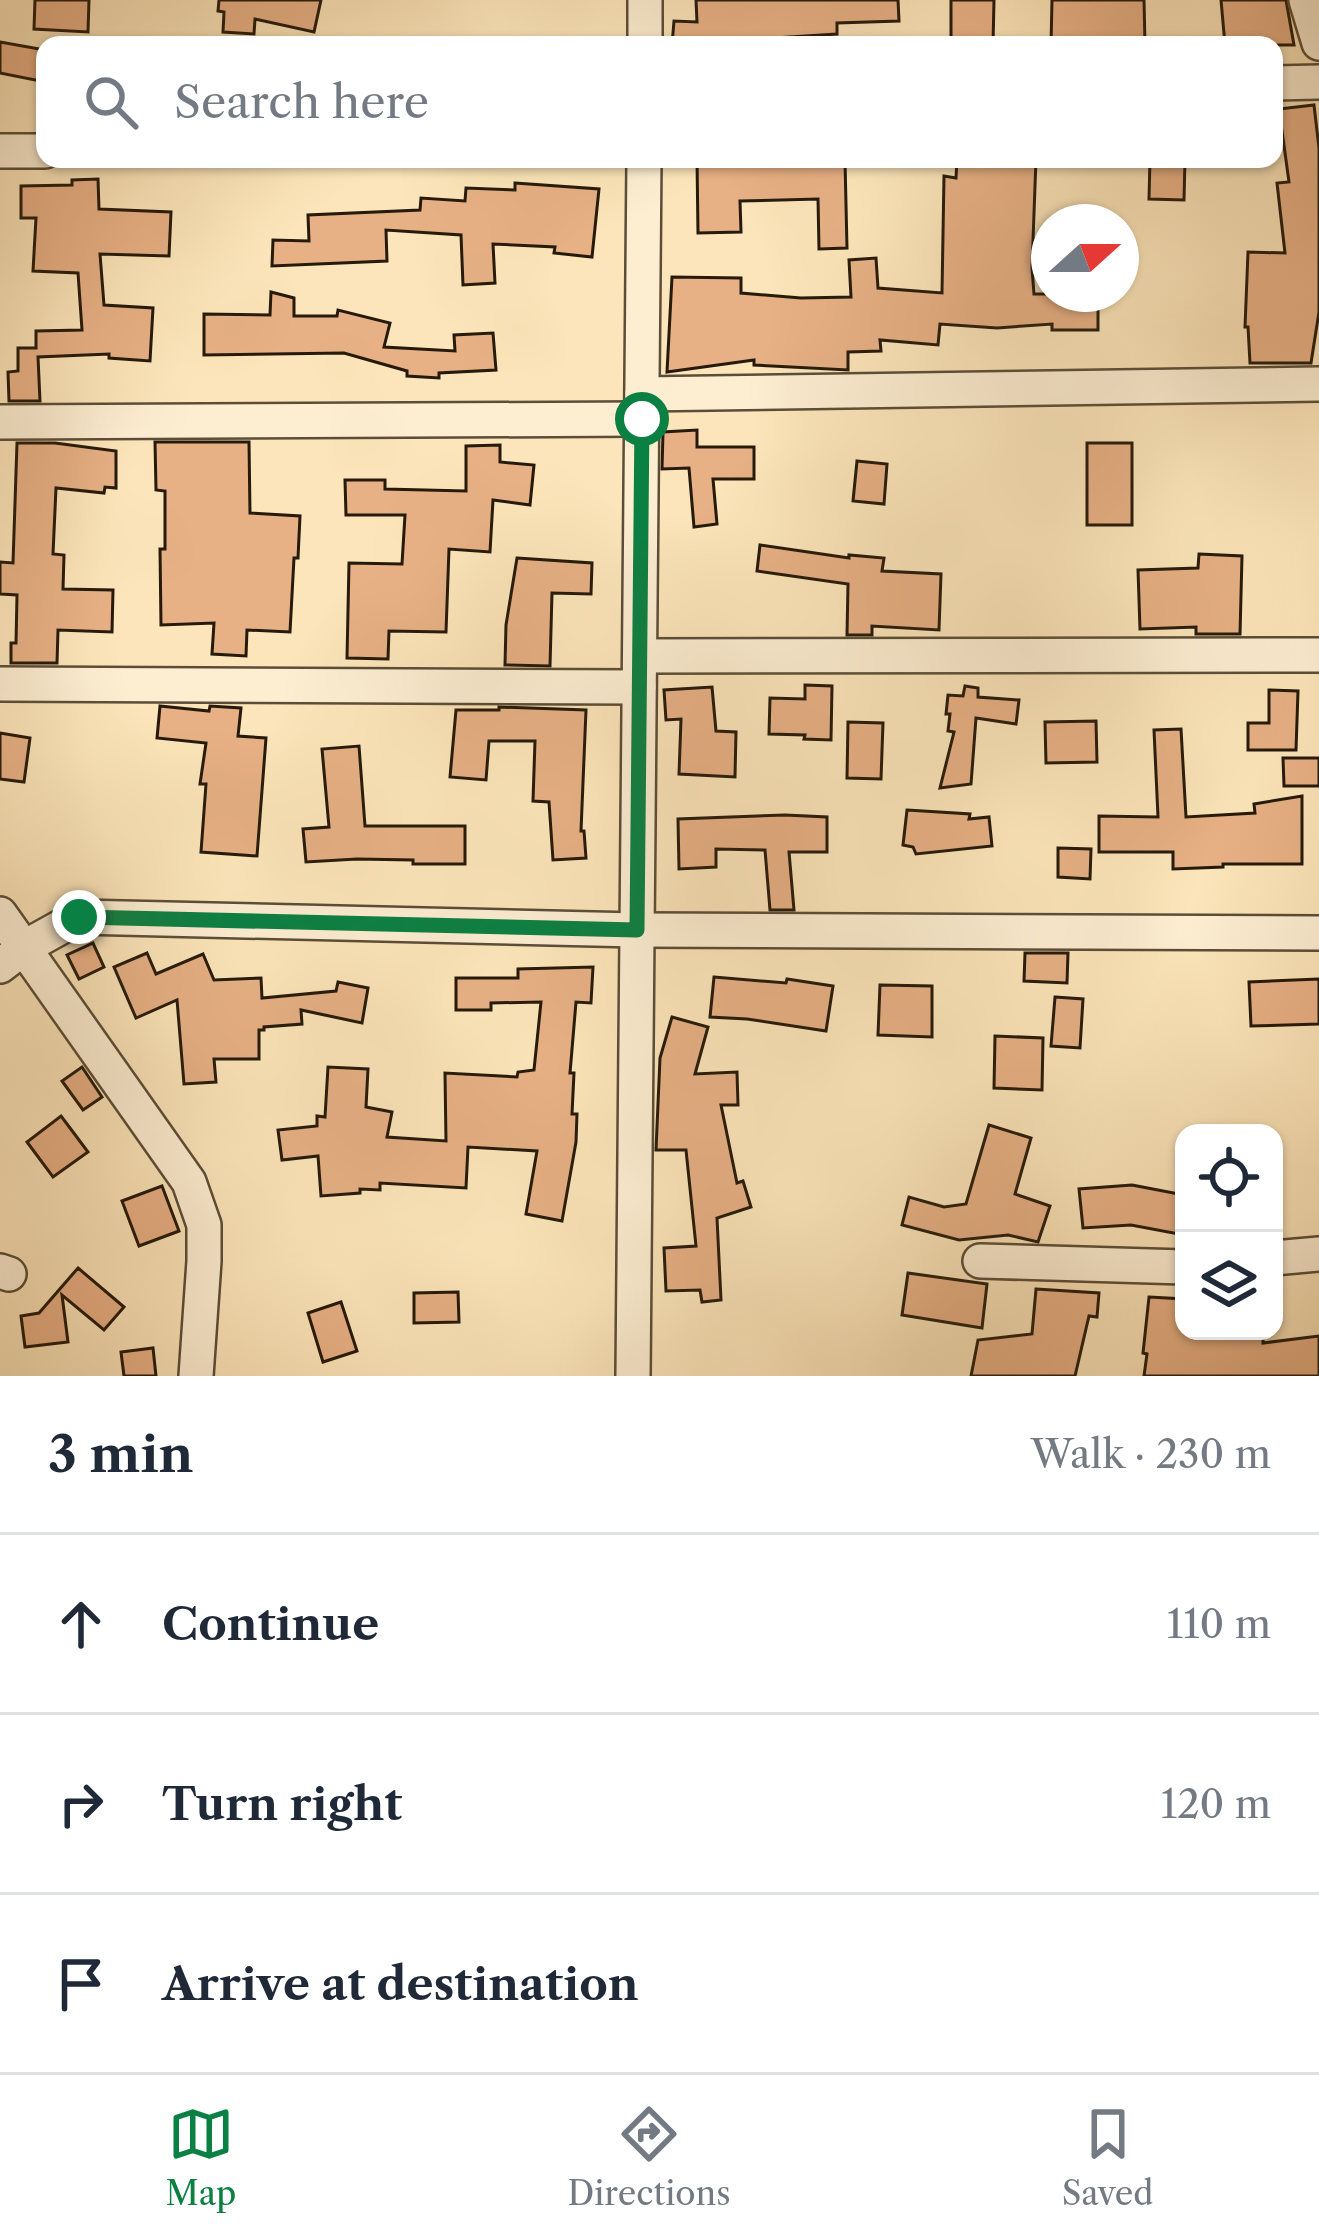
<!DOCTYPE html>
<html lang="en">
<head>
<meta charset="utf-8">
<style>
	:root { --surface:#fff; --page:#f2f2f3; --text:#1f2937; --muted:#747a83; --line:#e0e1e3; --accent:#0b8043 }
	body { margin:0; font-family:"Libre Caslon Text",serif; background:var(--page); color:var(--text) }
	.controls { position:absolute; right:36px; bottom:36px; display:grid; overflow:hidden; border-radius:24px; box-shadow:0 3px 9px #0004 }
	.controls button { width:108px; height:108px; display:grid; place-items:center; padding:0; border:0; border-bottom:3px solid var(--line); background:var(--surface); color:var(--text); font:60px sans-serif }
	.compass { position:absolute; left:1031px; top:204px; width:108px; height:108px; border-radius:50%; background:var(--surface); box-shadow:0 3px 9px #0004; rotate:69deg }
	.stop { position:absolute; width:36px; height:36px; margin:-27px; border:9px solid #0b8043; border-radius:50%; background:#fff }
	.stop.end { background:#0b8043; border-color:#fff; box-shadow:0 3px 12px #0008 }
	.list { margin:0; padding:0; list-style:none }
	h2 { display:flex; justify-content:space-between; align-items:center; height:156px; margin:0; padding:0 48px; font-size:51px }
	h2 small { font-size:39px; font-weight:400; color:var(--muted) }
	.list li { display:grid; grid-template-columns:78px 1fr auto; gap:36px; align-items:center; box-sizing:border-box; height:180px; padding:0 48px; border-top:3px solid var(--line) }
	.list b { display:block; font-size:45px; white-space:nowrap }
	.list em { font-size:39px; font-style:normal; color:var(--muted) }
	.icon { flex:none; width:66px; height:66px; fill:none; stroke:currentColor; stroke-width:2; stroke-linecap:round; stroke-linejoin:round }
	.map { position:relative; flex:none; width:1319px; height:1376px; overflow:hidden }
	.search { position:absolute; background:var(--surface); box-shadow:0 3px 9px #0004; left:36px; right:36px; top:36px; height:132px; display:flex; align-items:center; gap:30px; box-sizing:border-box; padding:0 42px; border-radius:24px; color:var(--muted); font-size:45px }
	.sheet { height:696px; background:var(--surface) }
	nav { display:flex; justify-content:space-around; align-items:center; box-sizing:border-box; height:168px; border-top:3px solid var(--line); background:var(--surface); font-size:33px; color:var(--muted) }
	nav a { display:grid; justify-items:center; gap:6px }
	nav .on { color:var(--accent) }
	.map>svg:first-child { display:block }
</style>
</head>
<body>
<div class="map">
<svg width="1319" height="1376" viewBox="0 0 1319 1376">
	<rect width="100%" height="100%" fill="#fce5ba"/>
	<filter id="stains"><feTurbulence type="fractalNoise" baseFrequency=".00167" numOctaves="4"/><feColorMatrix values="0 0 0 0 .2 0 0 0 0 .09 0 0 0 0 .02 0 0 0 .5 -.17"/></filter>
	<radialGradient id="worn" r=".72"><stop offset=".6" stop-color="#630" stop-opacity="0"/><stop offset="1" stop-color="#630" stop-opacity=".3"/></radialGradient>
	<g fill="#e7b085" stroke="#251a0b" stroke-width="3">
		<polygon points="35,0 89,0 88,32 34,29"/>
		<polygon points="219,0 321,0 314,32 255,19 254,34 223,32 224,12 218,11"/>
		<polygon points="696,0 898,0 899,21 837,23 837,34 757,39 758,45 672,45 674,21 697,22"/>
		<polygon points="951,0 994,0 993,45 951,45"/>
		<polygon points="1052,0 1144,0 1145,45 1051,45"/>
		<polygon points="1221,0 1286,0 1294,45 1225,45"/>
		<polygon points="0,42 45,50 45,82 0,73"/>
		<polygon points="1314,105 1319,148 1319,312 1311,363 1250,363 1248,327 1245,327 1248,252 1285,253 1277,183 1289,182 1279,109"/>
		<polygon points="697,159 845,161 847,248 819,249 818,199 740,201 741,232 698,233"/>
		<polygon points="957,159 1036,159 1032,268 1034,294 1098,294 1098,330 1052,330 1052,324 997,328 940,324 938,345 880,340 881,351 848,352 848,370 754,365 754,360 667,372 672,277 741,278 741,293 801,298 851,297 849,260 876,258 878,288 942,293 944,176 956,178"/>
		<polygon points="1150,159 1185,159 1184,200 1149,199"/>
		<polygon points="98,179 99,209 171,212 169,256 100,254 104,305 153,308 150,361 109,358 109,354 38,357 40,401 9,401 8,372 18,371 18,348 36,348 36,331 82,330 78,273 33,271 36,218 21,218 21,186 72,185 72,180"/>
		<polygon points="515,183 599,189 592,257 554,253 555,247 493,244 495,283 463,285 461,235 386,230 387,261 272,266 273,240 309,241 308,215 420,210 421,198 465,201 466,188 515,190"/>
		<polygon points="271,292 294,298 294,316 337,316 338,310 390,323 384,347 455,351 454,335 493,333 496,370 439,373 439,378 407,376 407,371 344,353 204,355 204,314 270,315"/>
		<polygon points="697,430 697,447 754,447 754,479 713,479 717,524 694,527 689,468 662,469 663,432"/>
		<polygon points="155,442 249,442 250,513 300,516 298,558 294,558 290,632 247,630 246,656 212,654 214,623 161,625 160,549 165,549 165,491 156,490"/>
		<polygon points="17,443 55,443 116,451 116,488 105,487 104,493 56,488 53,554 64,555 63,589 113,590 112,632 58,630 57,663 11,663 11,643 16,643 17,595 0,594 0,562 13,563"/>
		<rect x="1087" y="443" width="45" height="82"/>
		<polygon points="500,445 500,462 534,465 530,505 493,500 490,552 449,549 446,632 389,631 388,659 347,658 349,563 402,564 405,515 346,515 345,480 385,480 385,489 466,491 466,446"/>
		<polygon points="857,461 887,464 884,504 853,501"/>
		<polygon points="760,545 849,558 849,555 884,558 882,571 941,574 939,630 872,626 872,635 847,635 848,584 757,571"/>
		<polygon points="1199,554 1242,556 1240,634 1196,634 1196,627 1140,629 1138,570 1198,568"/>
		<polygon points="517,558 592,563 591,594 552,593 550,666 505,665 506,625"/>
		<polygon points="805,685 832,686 831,740 804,739 805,735 769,734 770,698 805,699"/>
		<polygon points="965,686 978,688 978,697 1019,700 1016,724 976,718 971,784 940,788 954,732 948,731 950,714 946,714 948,695 963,696"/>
		<polygon points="712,687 716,731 736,732 735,777 679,774 681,719 666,720 664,690"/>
		<polygon points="1269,690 1298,691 1296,750 1248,750 1248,723 1269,723"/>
		<polygon points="160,706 209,711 210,706 241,708 238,736 266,738 257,856 201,852 206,784 200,784 206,743 157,738"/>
		<polygon points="499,707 586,710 581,831 584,831 586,858 553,860 549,802 533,801 535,741 489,741 486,780 450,777 456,710 499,710"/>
		<polygon points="1096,721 1097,762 1046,763 1045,722"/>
		<polygon points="848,722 883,723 881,779 847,778"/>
		<polygon points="1181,729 1186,817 1255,813 1254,804 1302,796 1302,864 1223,864 1223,867 1173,869 1173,852 1099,852 1099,816 1158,817 1154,730"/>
		<polygon points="0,733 30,738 24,782 0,779"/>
		<polygon points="359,746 365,826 465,826 465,864 413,864 413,860 357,859 306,862 303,829 329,827 322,749"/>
		<polygon points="1283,758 1319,758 1319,786 1284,786"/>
		<polygon points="907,810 970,814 969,819 989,817 992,846 916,854 913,847 903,845"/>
		<polygon points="785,815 827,817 827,852 789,852 794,910 770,910 765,850 716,849 716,867 679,869 678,819"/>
		<polygon points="1058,848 1091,849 1090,879 1058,877"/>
		<polygon points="93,943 104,967 79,979 67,955"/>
		<polygon points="147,953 156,974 203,954 214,980 261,978 262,998 336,991 338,982 368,988 362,1023 301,1010 302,1024 264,1027 264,1030 259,1030 259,1059 214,1059 216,1082 184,1084 177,1000 136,1018 114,967"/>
		<polygon points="1025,953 1068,953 1067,983 1024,981"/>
		<polygon points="593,967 591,1003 576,1002 570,1073 574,1073 572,1114 577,1114 576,1142 562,1221 526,1214 537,1151 468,1147 466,1188 380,1183 380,1190 360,1189 360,1193 321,1196 318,1156 282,1160 278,1130 317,1126 317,1116 325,1117 328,1067 368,1069 366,1107 392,1112 387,1137 446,1141 445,1073 517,1077 518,1072 534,1070 541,1002 491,1003 491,1010 456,1010 456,978 518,978 518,969"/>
		<polygon points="714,977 786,983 787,979 833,986 826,1031 747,1019 710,1017"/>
		<polygon points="1319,979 1319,1024 1251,1026 1249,982"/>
		<polygon points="880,985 932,986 932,1037 878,1035"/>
		<polygon points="1055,997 1083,999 1080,1048 1051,1046"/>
		<polygon points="672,1017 708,1027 695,1074 737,1072 738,1105 721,1105 737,1183 743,1181 751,1207 717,1218 721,1300 702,1302 700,1290 666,1291 664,1248 696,1246 686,1150 656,1150 660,1058"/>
		<polygon points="995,1036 1043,1038 1042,1090 994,1088"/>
		<polygon points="82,1067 102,1097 83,1110 62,1081"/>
		<polygon points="61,1116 88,1152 53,1177 27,1142"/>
		<polygon points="989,1125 1031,1138 1015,1194 1050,1206 1038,1242 1008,1235 959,1240 902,1225 909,1197 944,1207 966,1204"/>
		<polygon points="1132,1185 1184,1195 1184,1235 1131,1225 1083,1228 1079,1189"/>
		<polygon points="162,1186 179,1231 139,1246 122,1201"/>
		<polygon points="78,1268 124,1307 104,1330 62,1295 68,1342 25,1347 21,1316 39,1313"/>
		<polygon points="908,1273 987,1284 982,1328 902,1315"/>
		<polygon points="1036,1289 1099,1293 1097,1317 1089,1316 1075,1376 971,1376 978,1340 1032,1334"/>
		<polygon points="458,1292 459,1322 414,1323 414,1293"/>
		<polygon points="1149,1297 1184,1299 1184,1331 1263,1331 1263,1343 1319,1336 1319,1376 1144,1376 1147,1354 1143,1353"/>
		<polygon points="341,1302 357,1351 323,1362 308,1313"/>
		<polygon points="153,1348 156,1376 124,1376 121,1352"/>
	</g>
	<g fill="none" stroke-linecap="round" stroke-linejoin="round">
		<defs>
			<g id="minor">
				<polyline points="1306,0 1319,43"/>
				<polyline points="645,45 645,0"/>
				<polyline points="1274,83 1319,82"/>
				<polyline points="0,151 45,151"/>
				<polyline points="642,394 1319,384"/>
				<polyline points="0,422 642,419"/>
				<polyline points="640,656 1319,655"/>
				<polyline points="0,684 639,687"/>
				<polyline points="0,914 189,1182 204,1225 204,1261 196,1376"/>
				<polyline points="0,966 25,947 79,917 637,930 1319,933"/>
				<polyline points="1274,1258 1319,1254"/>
				<polyline points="980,1261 1184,1267"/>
				<polyline points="0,1271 9,1274"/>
				<polyline points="633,1376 644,159"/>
			</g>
		</defs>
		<use href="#minor" stroke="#5b4d37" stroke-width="38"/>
		<use href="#minor" stroke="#fdeed2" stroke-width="33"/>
	</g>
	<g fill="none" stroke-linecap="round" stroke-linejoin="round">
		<polyline stroke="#0b8043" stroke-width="15" points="79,917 637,930 642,419"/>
	</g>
	<rect width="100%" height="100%" filter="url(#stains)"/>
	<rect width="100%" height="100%" fill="url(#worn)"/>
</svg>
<div class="controls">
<button><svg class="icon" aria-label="locate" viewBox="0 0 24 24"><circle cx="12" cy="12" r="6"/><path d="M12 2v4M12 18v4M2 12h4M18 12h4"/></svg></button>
<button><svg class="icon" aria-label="layers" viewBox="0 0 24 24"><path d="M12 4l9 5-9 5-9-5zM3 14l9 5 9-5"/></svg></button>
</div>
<svg class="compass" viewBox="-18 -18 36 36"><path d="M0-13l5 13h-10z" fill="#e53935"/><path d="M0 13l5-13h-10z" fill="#747a83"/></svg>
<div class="stop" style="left:642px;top:419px"></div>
<div class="stop end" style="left:79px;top:917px"></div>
<div class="search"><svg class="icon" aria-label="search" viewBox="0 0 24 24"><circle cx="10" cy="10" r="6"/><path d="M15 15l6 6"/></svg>Search here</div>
</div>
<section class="sheet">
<h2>3 min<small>Walk · 230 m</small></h2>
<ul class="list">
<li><svg class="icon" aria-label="ahead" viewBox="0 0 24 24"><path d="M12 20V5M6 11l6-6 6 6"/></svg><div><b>Continue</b></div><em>110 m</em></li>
<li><svg class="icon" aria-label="right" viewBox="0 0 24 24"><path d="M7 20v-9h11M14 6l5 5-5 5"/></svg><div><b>Turn right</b></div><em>120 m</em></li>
<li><svg class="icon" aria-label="arrive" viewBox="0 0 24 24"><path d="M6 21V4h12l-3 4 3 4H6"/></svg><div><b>Arrive at destination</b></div></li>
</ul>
</section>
<nav>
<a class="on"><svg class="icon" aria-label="map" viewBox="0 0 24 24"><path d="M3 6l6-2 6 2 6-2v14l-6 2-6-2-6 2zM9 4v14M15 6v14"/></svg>Map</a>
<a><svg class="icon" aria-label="directions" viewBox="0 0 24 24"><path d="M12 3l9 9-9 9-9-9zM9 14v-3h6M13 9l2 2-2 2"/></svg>Directions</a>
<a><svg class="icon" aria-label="saved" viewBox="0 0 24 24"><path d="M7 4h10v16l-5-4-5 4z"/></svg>Saved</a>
</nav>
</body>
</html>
